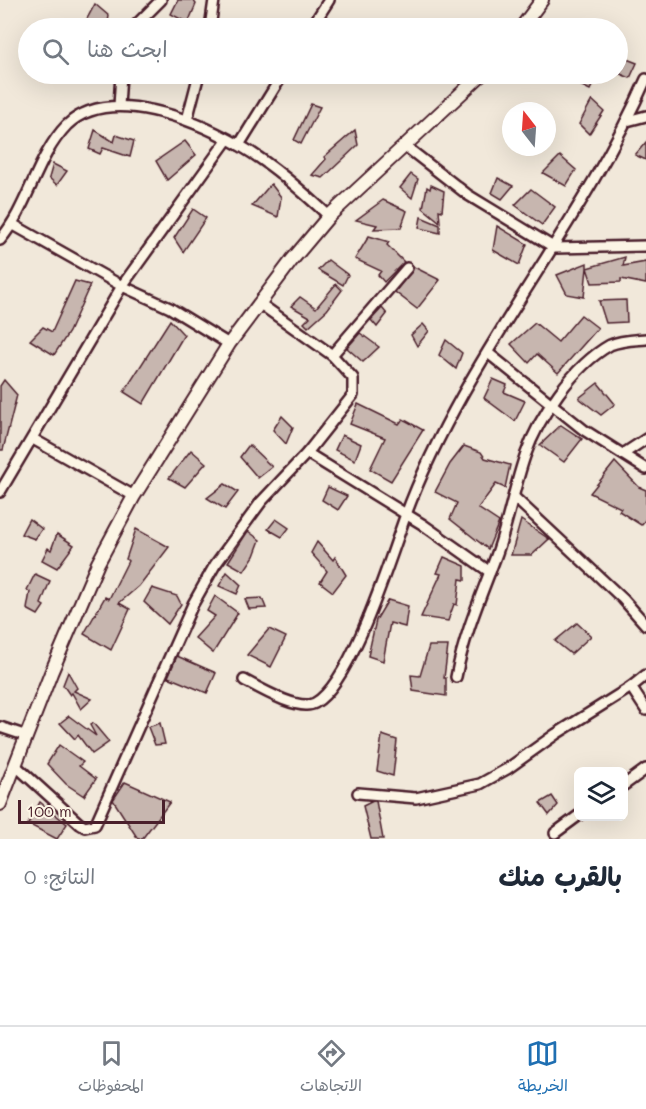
<!DOCTYPE html>
<html lang="ar">
<head>
<meta charset="utf-8">
<style>
	:root { --surface:#fff; --page:#f2f2f3; --text:#1f2937; --muted:#747a83; --line:#e0e1e3; --accent:#1f6fb2 }
	body { margin:0; font-family:Mali,"Playpen Sans Arabic",sans-serif; background:var(--page); color:var(--text); direction:rtl }
	.controls { position:absolute; right:18px; bottom:18px; display:grid; overflow:hidden; border-radius:9px; box-shadow:0 6px 24px #0002 }
	.controls button { width:54px; height:54px; display:grid; place-items:center; padding:0; border:0; border-bottom:2px solid var(--line); background:var(--surface); color:var(--text); font:30px sans-serif }
	.compass { position:absolute; left:502px; top:102px; width:54px; height:54px; border-radius:50%; background:var(--surface); box-shadow:0 6px 24px #0002; rotate:343deg }
	.scale { position:absolute; left:18px; bottom:15px; width:147px; box-sizing:border-box; padding-left:6px; border:3px solid #4a1f2b; border-top:0; font-size:16px; line-height:21px; white-space:nowrap; color:#4a1f2b; -webkit-text-stroke:4px #fcf5e5; paint-order:stroke }
	.list { margin:0; padding:0; list-style:none }
	h2 { display:flex; justify-content:space-between; align-items:center; height:78px; margin:0; padding:0 24px; font-size:26px }
	h2 small { font-size:20px; font-weight:400; color:var(--muted) }
	.icon { flex:none; width:33px; height:33px; fill:none; stroke:currentColor; stroke-width:2; stroke-linecap:round; stroke-linejoin:round }
	.map { position:relative; flex:none; width:646px; height:839px; overflow:hidden; direction:ltr }
	.search { position:absolute; background:var(--surface); box-shadow:0 6px 24px #0002; left:18px; right:18px; top:18px; height:66px; display:flex; align-items:center; gap:15px; box-sizing:border-box; padding:0 21px; border-radius:33px; color:var(--muted); font-size:22px }
	.sheet { height:186px; background:var(--surface) }
	nav { display:flex; justify-content:space-around; align-items:center; box-sizing:border-box; height:84px; border-top:2px solid var(--line); background:var(--surface); font-size:16px; color:var(--muted) }
	nav a { display:grid; justify-items:center; gap:3px }
	nav .on { color:var(--accent) }
	.map>svg:first-child { display:block }
</style>
</head>
<body>
<div class="map">
<svg width="646" height="839" viewBox="0 0 646 839">
	<rect width="100%" height="100%" fill="#f1e8da"/>
	<filter id="ink" filterUnits="userSpaceOnUse"><feTurbulence type="fractalNoise" baseFrequency=".0167" numOctaves="2"/><feDisplacementMap in="SourceGraphic" scale="12" xChannelSelector="R" yChannelSelector="G"/><feConvolveMatrix kernelMatrix="1 2 1 2 8 2 1 2 1" color-interpolation-filters="sRGB"/></filter>
	<g filter="url(#ink)">
		<g fill="#c7b6af" stroke="#4a1f2b" stroke-width="1.5">
			<polygon points="178,0 193,0 196,4 188,23 171,14"/>
			<polygon points="95,4 109,16 107,28 82,28"/>
			<polygon points="619,56 637,63 630,78 618,73"/>
			<polygon points="582,74 598,74 590,90 580,85"/>
			<polygon points="592,100 604,111 589,134 579,124"/>
			<polygon points="311,104 320,107 301,144 294,140"/>
			<polygon points="95,130 114,142 116,135 134,141 130,157 103,148 100,154 89,149"/>
			<polygon points="355,130 358,145 323,178 312,175 326,159 324,157"/>
			<polygon points="185,141 196,155 167,180 156,161"/>
			<polygon points="646,142 646,160 635,155"/>
			<polygon points="560,156 576,170 566,186 543,173"/>
			<polygon points="53,164 67,171 57,185 49,178"/>
			<polygon points="411,174 418,179 412,198 400,188"/>
			<polygon points="498,178 513,186 502,199 492,193"/>
			<polygon points="271,184 281,197 278,217 252,206"/>
			<polygon points="431,185 444,191 442,211 439,210 440,222 423,208 427,187 430,189"/>
			<polygon points="531,189 555,207 542,225 515,205"/>
			<polygon points="383,200 407,211 401,228 374,229 377,225 356,220"/>
			<polygon points="193,209 206,218 183,252 174,238"/>
			<polygon points="421,217 440,225 440,233 419,228"/>
			<polygon points="497,226 527,244 519,265 493,250"/>
			<polygon points="369,236 389,242 387,245 404,262 384,282 378,275 381,271 355,259"/>
			<polygon points="625,257 623,266 646,262 646,284 621,279 621,282 592,283 587,268 584,297 567,294 557,275 587,263 587,268"/>
			<polygon points="328,260 348,275 343,285 318,270"/>
			<polygon points="414,267 440,280 417,309 395,292"/>
			<polygon points="75,281 90,285 69,332 54,355 30,340 43,327 52,332"/>
			<polygon points="336,284 342,290 327,310 308,327 304,323 310,317 291,306 300,297 316,308"/>
			<polygon points="626,300 627,322 606,323 599,301"/>
			<polygon points="382,308 387,314 377,327 371,320"/>
			<polygon points="581,315 598,328 558,373 537,354 529,363 511,344 535,323 558,342"/>
			<polygon points="170,320 184,335 143,404 124,392"/>
			<polygon points="423,324 429,331 417,346 411,335"/>
			<polygon points="360,333 379,347 363,362 347,348"/>
			<polygon points="446,340 462,353 456,369 439,355"/>
			<polygon points="493,379 507,385 504,392 525,401 515,421 484,398"/>
			<polygon points="4,380 17,395 3,450 0,450 0,386"/>
			<polygon points="598,383 615,404 601,415 579,398"/>
			<polygon points="358,404 399,424 403,419 423,430 391,481 370,469 385,438 350,424"/>
			<polygon points="282,416 293,427 286,444 273,430"/>
			<polygon points="561,425 582,439 564,462 540,445"/>
			<polygon points="342,435 361,444 355,460 335,450"/>
			<polygon points="249,445 272,467 258,478 240,457"/>
			<polygon points="464,446 481,452 485,458 510,465 505,488 496,484 478,508 499,522 488,549 450,519 457,503 435,492 450,464"/>
			<polygon points="191,450 206,463 185,487 169,478"/>
			<polygon points="615,462 639,487 646,490 646,519 641,525 619,511 621,508 590,493"/>
			<polygon points="225,484 238,492 225,509 207,498"/>
			<polygon points="328,487 347,496 338,510 322,500"/>
			<polygon points="29,519 42,529 35,539 21,534"/>
			<polygon points="276,519 289,528 282,537 268,529"/>
			<polygon points="521,520 549,539 532,555 511,555"/>
			<polygon points="136,529 169,547 139,586 119,603 130,609 111,650 84,634 105,597 109,599 128,561 126,559"/>
			<polygon points="248,531 260,540 254,556 244,571 228,562"/>
			<polygon points="57,534 74,545 57,568 42,560 48,548 51,550"/>
			<polygon points="317,542 333,560 335,557 346,575 333,592 320,582 327,571 311,553"/>
			<polygon points="444,557 465,566 465,580 460,579 457,605 454,604 448,621 421,617 441,574 437,573"/>
			<polygon points="227,572 241,585 237,594 219,586"/>
			<polygon points="35,574 50,581 41,604 44,606 38,615 27,609 30,592 27,590"/>
			<polygon points="152,588 177,596 181,604 168,624 144,602"/>
			<polygon points="215,596 238,613 213,653 195,638 215,616 207,611"/>
			<polygon points="262,598 266,608 249,609 245,599"/>
			<polygon points="388,600 408,606 405,627 390,623 383,661 368,656 376,620"/>
			<polygon points="577,623 591,636 571,654 555,641"/>
			<polygon points="269,629 286,637 271,667 247,655"/>
			<polygon points="429,646 448,646 444,678 446,678 446,696 413,691 411,675 420,676"/>
			<polygon points="177,656 216,673 207,693 168,677"/>
			<polygon points="68,672 77,688 74,691 92,699 81,709 72,693 70,695 63,685"/>
			<polygon points="69,716 96,736 90,725 93,723 109,742 92,754 78,735 75,739 60,723"/>
			<polygon points="160,723 165,744 155,745 148,727"/>
			<polygon points="382,735 397,740 393,776 377,771"/>
			<polygon points="59,745 83,762 79,766 96,779 84,796 66,784 47,764"/>
			<polygon points="125,782 170,802 142,839 138,839 113,800"/>
			<polygon points="552,796 558,805 549,815 540,803"/>
			<polygon points="373,801 376,801 383,839 371,839 363,806"/>
			<polygon points="40,802 67,824 57,839 28,824"/>
		</g>
		<g fill="none" stroke-linecap="round" stroke-linejoin="round">
			<defs>
				<g id="street">
					<polyline points="133,28 161,0"/>
					<polyline points="210,28 214,0"/>
					<polyline points="311,28 329,0"/>
					<polyline points="119,106 121,74"/>
					<polyline points="187,120 199,74"/>
					<polyline points="627,121 646,116"/>
					<polyline points="239,145 283,74"/>
					<polyline points="405,146 468,195 555,248 646,246"/>
					<polyline points="12,224 122,286 170,308 229,344"/>
					<path d="M0,240c29,-34 36,-83 67,-115 43,-41 130,-4 172,20 33,19 63,46 90,71"/>
					<polyline points="488,353 584,430 646,469"/>
					<polyline points="332,355 407,268"/>
					<polyline points="33,439 134,496"/>
					<polyline points="307,453 422,524 490,572"/>
					<polyline points="623,454 646,439"/>
					<polyline points="0,492 122,286 227,140"/>
					<polyline points="515,498 623,599 646,625"/>
					<polyline points="646,675 631,687 646,710"/>
					<path d="M456,677c8,-42 25,-81 40,-121 12,-33 18,-68 29,-100 14,-40 48,-90 85,-111 11,-5 25,-5 36,-6"/>
					<path d="M244,680c15,8 55,32 71,23 37,-21 75,-145 90,-186 58,-158 174,-286 241,-438"/>
					<polyline points="0,727 27,736"/>
					<polyline points="15,765 80,824 85,827 95,825 193,604 215,565 261,502 307,453 353,395 353,378 332,355 259,303"/>
					<polyline points="624,785 646,769"/>
					<polyline points="358,793 416,798 480,784 507,769 556,734 631,687"/>
					<polyline points="555,833 578,816"/>
				</g>
				<g id="secondary">
					<polyline points="521,28 542,0"/>
					<polyline points="0,804 51,673 98,563 134,496 229,344 292,260 329,216 482,74"/>
				</g>
			</defs>
			<use href="#street" stroke="#4a1f2b" stroke-width="14"/>
			<use href="#secondary" stroke="#4a1f2b" stroke-width="16"/>
			<use href="#street" stroke="#fcf5e5" stroke-width="9"/>
			<use href="#secondary" stroke="#fcf5e5" stroke-width="12"/>
		</g>
	</g>
</svg>
<div class="controls">
<button><svg class="icon" aria-label="layers" viewBox="0 0 24 24"><path d="M12 4l9 5-9 5-9-5zM3 14l9 5 9-5"/></svg></button>
</div>
<svg class="compass" viewBox="-18 -18 36 36"><path d="M0-13l5 13h-10z" fill="#e53935"/><path d="M0 13l5-13h-10z" fill="#747a83"/></svg>
<div class="scale">100 m</div>
<div class="search"><svg class="icon" aria-label="search" viewBox="0 0 24 24"><circle cx="10" cy="10" r="6"/><path d="M15 15l6 6"/></svg>ابحث هنا</div>
</div>
<section class="sheet">
<h2>بالقرب منك<small>النتائج: 0</small></h2>
<ul class="list">
</ul>
</section>
<nav>
<a class="on"><svg class="icon" aria-label="map" viewBox="0 0 24 24"><path d="M3 6l6-2 6 2 6-2v14l-6 2-6-2-6 2zM9 4v14M15 6v14"/></svg>الخريطة</a>
<a><svg class="icon" aria-label="directions" viewBox="0 0 24 24"><path d="M12 3l9 9-9 9-9-9zM9 14v-3h6M13 9l2 2-2 2"/></svg>الاتجاهات</a>
<a><svg class="icon" aria-label="saved" viewBox="0 0 24 24"><path d="M7 4h10v16l-5-4-5 4z"/></svg>المحفوظات</a>
</nav>
</body>
</html>
